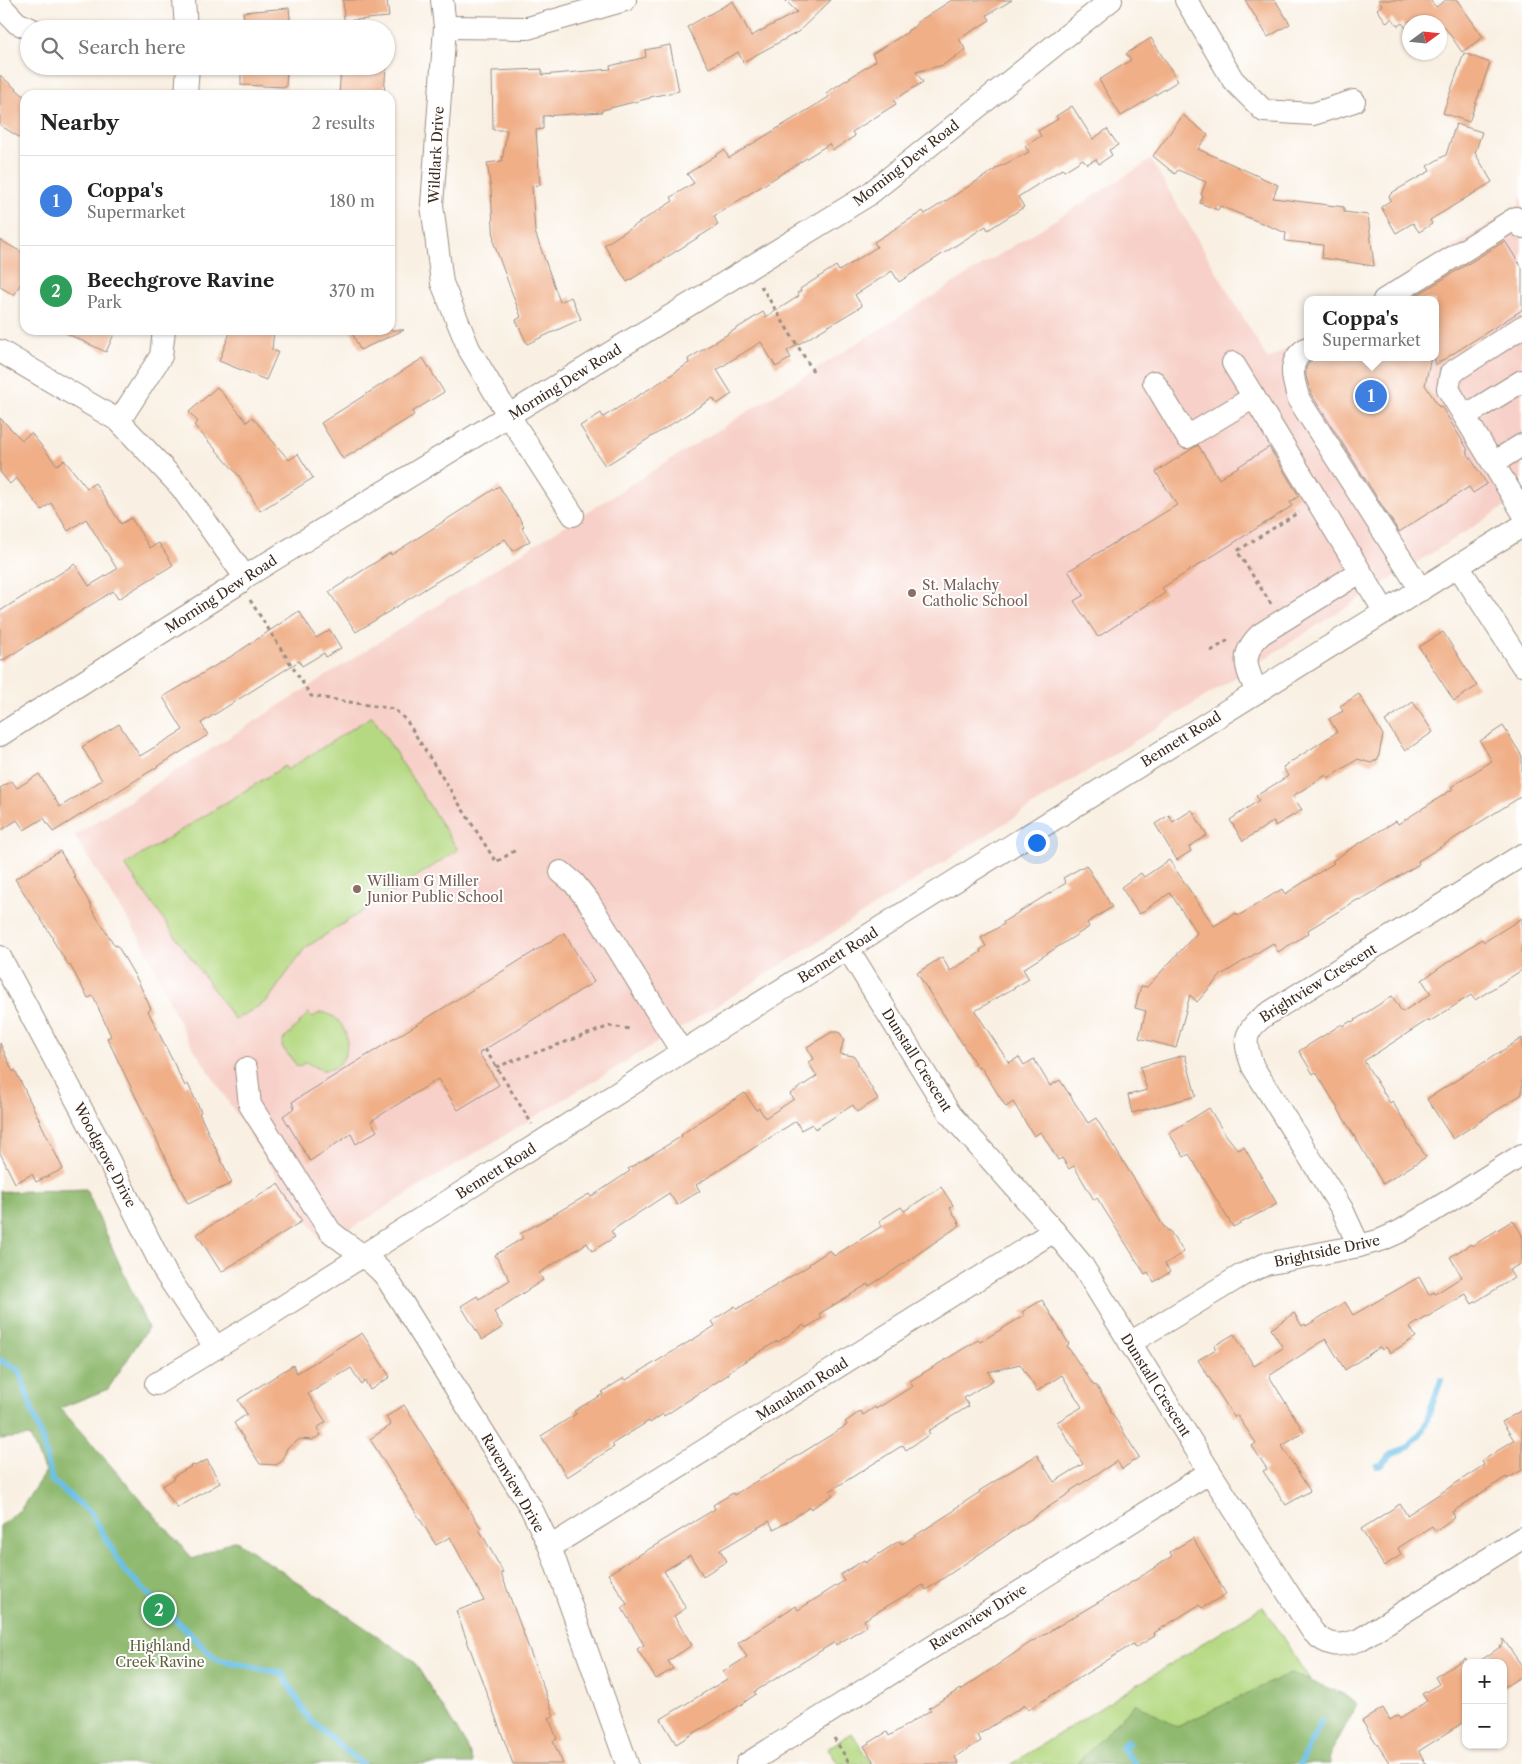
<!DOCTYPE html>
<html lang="en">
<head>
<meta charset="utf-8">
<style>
	:root { --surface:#fff; --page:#f6f6f6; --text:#222; --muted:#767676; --line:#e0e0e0; --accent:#0f766e }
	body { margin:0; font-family:"Libre Caslon Text",serif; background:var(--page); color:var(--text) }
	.controls { position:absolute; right:15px; bottom:15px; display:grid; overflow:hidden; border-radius:10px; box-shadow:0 1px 4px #0004 }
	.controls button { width:45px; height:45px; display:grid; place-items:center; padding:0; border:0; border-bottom:1px solid var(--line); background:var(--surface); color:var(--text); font:25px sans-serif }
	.compass { position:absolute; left:1402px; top:15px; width:45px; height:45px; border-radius:50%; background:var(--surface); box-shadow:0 1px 4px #0004; rotate:75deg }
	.you { position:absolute; left:1036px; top:842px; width:18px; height:18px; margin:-12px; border:4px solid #fff; border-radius:50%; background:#1a73e8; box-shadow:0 0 0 8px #1a73e833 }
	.badge { display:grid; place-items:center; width:32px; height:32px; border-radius:50%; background:var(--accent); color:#fff; font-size:16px; font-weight:700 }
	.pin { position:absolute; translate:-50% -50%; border:2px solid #fff; box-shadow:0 1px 5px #0006 }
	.popup { position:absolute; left:1304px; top:296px; width:135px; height:65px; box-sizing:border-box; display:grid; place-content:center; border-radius:10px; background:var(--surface); filter:drop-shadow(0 1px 4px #0005); font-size:16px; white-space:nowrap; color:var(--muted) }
	.popup b { font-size:19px; color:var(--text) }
	.popup::after { content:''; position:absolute; left:50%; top:100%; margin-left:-10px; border:10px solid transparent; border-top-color:var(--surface) }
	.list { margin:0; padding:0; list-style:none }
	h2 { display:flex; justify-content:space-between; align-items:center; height:65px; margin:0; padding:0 20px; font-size:21px }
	h2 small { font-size:16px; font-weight:400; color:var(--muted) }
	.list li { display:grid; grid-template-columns:32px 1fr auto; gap:15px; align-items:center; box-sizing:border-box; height:90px; padding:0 20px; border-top:1px solid var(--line) }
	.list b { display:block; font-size:19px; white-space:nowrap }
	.list p { margin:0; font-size:16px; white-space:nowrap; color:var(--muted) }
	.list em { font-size:16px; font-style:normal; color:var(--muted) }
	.icon { flex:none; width:28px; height:28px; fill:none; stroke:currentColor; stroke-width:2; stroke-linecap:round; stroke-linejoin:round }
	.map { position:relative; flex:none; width:1522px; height:1764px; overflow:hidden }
	.search { position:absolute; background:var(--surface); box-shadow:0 1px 4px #0004; left:20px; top:20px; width:375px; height:55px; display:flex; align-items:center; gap:12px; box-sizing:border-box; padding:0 18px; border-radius:28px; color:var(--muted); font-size:19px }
	.panel { position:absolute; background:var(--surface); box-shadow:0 1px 4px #0004; left:20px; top:90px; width:375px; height:245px; border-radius:15px }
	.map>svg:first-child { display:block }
</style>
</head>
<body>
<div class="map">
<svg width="1522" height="1764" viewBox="0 0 1522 1764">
	<rect width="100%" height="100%" fill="#fff"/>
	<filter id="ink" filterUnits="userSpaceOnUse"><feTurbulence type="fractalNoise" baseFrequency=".02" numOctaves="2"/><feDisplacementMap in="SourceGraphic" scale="10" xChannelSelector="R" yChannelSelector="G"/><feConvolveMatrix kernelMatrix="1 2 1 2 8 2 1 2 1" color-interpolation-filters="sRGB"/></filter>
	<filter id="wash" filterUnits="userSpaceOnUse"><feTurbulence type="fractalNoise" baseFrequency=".0096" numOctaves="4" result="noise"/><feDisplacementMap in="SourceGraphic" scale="20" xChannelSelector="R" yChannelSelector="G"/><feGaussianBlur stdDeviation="1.12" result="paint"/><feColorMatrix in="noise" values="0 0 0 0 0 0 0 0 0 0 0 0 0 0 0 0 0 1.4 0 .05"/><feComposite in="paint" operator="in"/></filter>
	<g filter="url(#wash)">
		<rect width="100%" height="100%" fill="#f9f0e3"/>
		<polygon fill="#f7d1c9" points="1151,160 1268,360 1307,336 1307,357 1435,357 1435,300 1366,300 1519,206 1522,192 1522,496 691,1022 324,1245 268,1163 185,1035 143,943 74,836 425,613"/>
		<g fill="#b5d982" stroke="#788250">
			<polygon points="372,716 458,850 305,948 267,1001 235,1020 125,865 285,766 287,770"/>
			<path d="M321,1012c35,6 33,58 3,58 -5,0 -13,-5 -18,-8l-8,5 -16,-20 1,-7 26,-27 4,4z"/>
			<polygon points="1263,1606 1322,1700 1220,1764 1011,1764"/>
			<polygon points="852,1733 872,1764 838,1764 828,1748"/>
		</g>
		<g fill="#90b970" stroke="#667247">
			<polygon points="86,1189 148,1328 108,1389 60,1408 193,1559 235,1540 413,1660 467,1746 473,1764 0,1764 0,1526 21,1509 45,1472 30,1436 0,1439 0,1190 4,1192"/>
			<polygon points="1290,1673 1343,1694 1357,1705 1329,1756 1330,1764 1076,1764 1136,1703 1177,1727"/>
		</g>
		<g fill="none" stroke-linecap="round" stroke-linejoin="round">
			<g stroke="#69bfe6" stroke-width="6">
				<polyline points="0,1360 19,1370 44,1446 52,1481 91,1513 124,1570 216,1659 282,1673 308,1718 362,1764"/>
				<polyline points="1377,1466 1381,1465 1393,1453 1409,1447 1423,1430 1441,1380"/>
				<polyline points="1127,1741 1128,1744 1123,1745 1122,1748 1136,1764"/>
				<polyline points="1300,1764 1322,1720"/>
			</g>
		</g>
		<g id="blocks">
			<g fill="#f0af87">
				<polygon points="343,0 387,0 389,17 344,21"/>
				<polygon points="785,0 831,0 798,32 743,62 738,52 709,68 687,27 733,1 751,36 797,12"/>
				<polygon points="952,0 1012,0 987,15 990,20 959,39 966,50 943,65 916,72 923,82 894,100 896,104 852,132 855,136 833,150 829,144 714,216 718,225 627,282 604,245 673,201 671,197 694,183 687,174 724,150 729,158 829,97 826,93 876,61 872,54 908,32 907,31 917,25 916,23"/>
				<polygon points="1245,0 1275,0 1290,24 1268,37"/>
				<polygon points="1378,0 1430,0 1436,7 1446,0 1457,0 1483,37 1462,52 1444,26 1440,29 1440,22 1410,22 1410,33 1402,23 1398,26 1392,18 1387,23 1377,9 1382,5"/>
				<polygon points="289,8 291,29 245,29 243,12"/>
				<polygon points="1151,38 1178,81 1121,116 1099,80 1131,60 1126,54"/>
				<polygon points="670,45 679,91 650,97 650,98 602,110 602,112 543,116 543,129 536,130 540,185 532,186 535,232 560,302 571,297 581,319 527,344 516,320 521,317 494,244 491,190 487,163 502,161 507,130 493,130 492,71 542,69 542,75 611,69 610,66 646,57 645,50"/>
				<polygon points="1464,53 1490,63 1469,122 1443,113"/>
				<polygon points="241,66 287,66 286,87 241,85"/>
				<polygon points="341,66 386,66 384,95 339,95"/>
				<polygon points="0,75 25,97 25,141 0,125"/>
				<polygon points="1072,106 1093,139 1107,129 1118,145 1109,150 1112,155 1099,164 1096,159 1087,164 1083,159 1064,171 1062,169 1018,197 1024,207 988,230 986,226 899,282 892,271 855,295 862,306 787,351 791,358 776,367 761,342 732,360 717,370 732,394 717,404 713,398 605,466 580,426 601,413 603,417 659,383 689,363 688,359 763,312 766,317 799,296 797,293 801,291 800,289 836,266 839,271 877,247 874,242 923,211 925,214 999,167 1029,152 1025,146 1041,136 1038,131 1058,119 1056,116"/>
				<polygon points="1183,115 1208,135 1198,149 1278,185 1273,198 1344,207 1344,212 1368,215 1374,266 1322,258 1323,245 1285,241 1286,233 1220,206 1218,210 1200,203 1203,196 1201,195 1206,182 1178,170 1175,174 1153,156"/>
				<polygon points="1456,124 1482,132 1475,153 1492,182 1430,220 1432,224 1419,232 1413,223 1396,233 1381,207 1391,200 1389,196 1393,192 1430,171 1427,166 1446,155"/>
				<polygon points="0,240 25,254 25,276 14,295 0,287"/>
				<polygon points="1505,241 1522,268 1522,310 1435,365 1435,300 1409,300"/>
				<polygon points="59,330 116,330 106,352"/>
				<polygon points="231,330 274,330 272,350 278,352 266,380 219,361"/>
				<polygon points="351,330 404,330 360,350"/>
				<polygon points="1316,357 1431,357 1425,385 1439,407 1441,406 1468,450 1466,451 1487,484 1473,493 1469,487 1399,532 1311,394 1306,376 1306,368 1310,362"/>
				<polygon points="423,358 444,392 412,412 414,415 343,459 321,423"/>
				<polygon points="217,387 247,422 252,417 289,460 298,454 313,478 260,511 239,476 194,425 198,422 189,412"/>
				<polygon points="0,418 22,440 31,433 57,465 64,460 87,488 95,483 121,524 131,518 150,548 159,543 173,565 118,599 113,591 0,662 0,611 75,564 89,586 117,569 86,519 68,531 51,503 42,510 16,478 10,484 0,472"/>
				<polygon points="1198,445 1219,479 1269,447 1299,496 1290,502 1292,506 1162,588 1165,593 1098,637 1074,601 1084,595 1068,571 1177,505 1156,472"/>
				<polygon points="499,486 524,526 522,528 530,541 513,551 505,539 356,632 329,592 390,553 391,555"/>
				<polygon points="299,611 316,638 330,630 341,648 326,657 324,653 302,666 299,661 201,723 208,735 53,832 44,818 24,830 17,820 0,831 0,788 12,781 17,788 39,774 60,807 102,780 82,747 119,724 140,756 183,730 163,697 235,654"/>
				<polygon points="1443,632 1477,686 1454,701 1419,647"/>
				<polygon points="1359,694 1383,735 1378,759 1371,763 1358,759 1328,778 1326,775 1293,796 1302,810 1275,826 1274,821 1243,841 1230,820 1259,800 1256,796 1288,776 1283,767 1337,732 1329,719 1343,711 1340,706"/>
				<polygon points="1413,702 1433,732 1405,751 1385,721"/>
				<polygon points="1503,726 1522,756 1522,796 1418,861 1419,864 1362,899 1357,900 1308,930 1309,933 1278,952 1273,943 1221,975 1197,1002 1190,995 1176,1048 1139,1038 1146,1011 1135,1008 1141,986 1147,987 1197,933 1170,893 1139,914 1121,887 1141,873 1144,877 1169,860 1214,926 1236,913 1238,916 1282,889 1285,894 1334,863 1332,861 1355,846 1396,821 1398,824 1453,789 1451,787 1492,761 1480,741"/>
				<polygon points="1192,810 1207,835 1189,847 1191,851 1177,860 1155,824 1169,815 1173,822"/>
				<polygon points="60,851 75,876 74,877 92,907 91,908 115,946 117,945 139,983 151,1009 148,1011 185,1086 188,1084 201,1112 199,1113 232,1183 188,1204 107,1038 111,1036 93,996 88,998 70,965 69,966 52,939 53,938 15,879"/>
				<polygon points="1086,865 1112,907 1087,923 1089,927 1023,969 1029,979 975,1011 1009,1063 1019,1057 1024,1065 1034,1059 1050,1086 1060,1080 1088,1123 1096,1118 1164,1227 1165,1227 1168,1231 1169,1230 1184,1252 1165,1264 1170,1272 1154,1282 1148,1272 1145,1274 1097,1198 1094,1200 1074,1166 1069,1169 1062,1158 1058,1160 1041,1132 1034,1136 1013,1102 1006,1107 981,1067 978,1068 917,973 942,957 950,971 981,952 980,950 986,946 981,938 1004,924 1003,922 1066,883 1063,878"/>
				<polygon points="1522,918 1522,970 1475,1000 1471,995 1429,1022 1428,1020 1364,1061 1390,1103 1392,1101 1426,1157 1383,1184 1316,1072 1313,1074 1299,1051 1342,1024 1343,1026 1351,1021 1352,1022 1392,996 1402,1012 1431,994 1422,980 1482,939 1484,942"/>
				<polygon points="564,933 594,982 479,1053 499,1085 458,1110 438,1079 371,1121 377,1131 356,1144 351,1134 310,1161 283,1116 294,1108 292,1102"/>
				<polygon points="832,1032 839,1032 844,1039 840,1054 854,1056 858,1062 858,1065 878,1099 857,1112 853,1105 815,1129 812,1124 801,1130 796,1121 696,1185 700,1191 677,1205 669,1193 611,1231 615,1237 592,1251 587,1243 539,1273 543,1280 494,1312 503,1327 482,1340 461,1306 477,1296 479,1299 510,1280 495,1255 523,1238 520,1234 589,1194 591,1197 630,1171 628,1169 682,1136 681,1135 700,1121 745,1093 756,1110 759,1108 765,1118 794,1099 790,1094 817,1076 808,1062 814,1059 807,1047"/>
				<polygon points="1522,1038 1522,1094 1453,1139 1427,1099"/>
				<polygon points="0,1043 13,1072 15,1070 63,1169 36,1182 32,1174 15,1183 0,1153"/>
				<polygon points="1185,1055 1196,1096 1132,1113 1128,1095 1147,1090 1140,1067"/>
				<polygon points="1209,1108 1223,1131 1238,1150 1244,1147 1277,1204 1233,1227 1189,1154 1184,1157 1169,1133"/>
				<polygon points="278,1184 302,1221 221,1272 197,1234"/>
				<polygon points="941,1187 953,1205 950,1208 960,1225 890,1273 869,1286 868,1284 819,1314 822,1318 806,1328 804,1325 778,1342 777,1341 728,1372 729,1374 695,1396 664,1416 663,1414 650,1423 649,1421 612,1444 614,1447 567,1477 541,1436 576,1414 574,1411 603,1394 602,1392 624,1378 626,1380 715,1326 712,1321 735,1306 737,1309 810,1265 809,1264 830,1250 834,1256 882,1226 879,1221 901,1207 904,1211"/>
				<polygon points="1513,1220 1522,1235 1522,1263 1509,1270 1514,1278 1472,1304 1466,1294 1410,1327 1416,1337 1390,1353 1386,1347 1382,1350 1380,1347 1345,1370 1326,1339 1269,1376 1304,1432 1282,1446 1310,1491 1286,1505 1263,1471 1267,1469 1252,1446 1256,1443 1237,1415 1234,1417 1198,1360 1216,1349 1214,1346 1234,1334 1254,1366 1283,1348 1271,1329 1294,1313 1302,1326 1305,1324 1306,1326 1345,1302 1353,1315 1419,1277 1429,1295 1434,1292 1435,1294 1462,1277 1450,1257 1471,1244 1472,1246"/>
				<polygon points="1042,1300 1069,1344 1067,1346 1094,1386 1096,1385 1111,1409 1110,1410 1139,1457 1122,1469 1117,1461 1070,1491 1071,1492 926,1590 923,1585 905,1597 904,1596 864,1620 867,1626 836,1645 835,1642 785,1673 754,1692 756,1694 742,1704 676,1744 661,1719 727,1679 723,1672 747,1657 738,1643 795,1606 798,1610 844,1581 840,1575 864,1560 865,1563 899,1541 902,1544 955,1510 954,1509 980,1492 979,1491 1037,1455 1054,1482 1083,1464 1057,1422 1082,1407 1062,1375 1037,1391 1020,1364 988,1372 993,1380 964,1398 969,1406 928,1431 930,1434 906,1450 903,1445 830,1491 833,1495 811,1509 810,1507 774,1530 769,1521 720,1550 727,1561 703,1576 690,1555 664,1571 686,1608 674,1616 692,1645 668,1661 673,1669 656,1679 637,1649 644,1645 622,1608 627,1604 608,1574 715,1509 713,1505 733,1493 734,1495 847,1425 845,1422 861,1411 863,1415 875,1407 876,1409 913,1386 910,1381 978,1340 980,1342 1025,1315 1022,1312"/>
				<polygon points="362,1333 390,1377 370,1390 365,1381 361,1384 351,1368 308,1394 326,1422 317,1428 321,1435 312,1440 300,1439 287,1448 282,1461 276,1465 260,1464 234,1423 247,1414 238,1400 293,1365 297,1373"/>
				<polygon points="404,1405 481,1528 479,1529 503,1572 501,1573 554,1716 549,1718 557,1739 553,1741 563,1764 513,1764 456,1611 484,1601 450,1537 436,1545 370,1439 391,1425 386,1417"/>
				<polygon points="1522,1410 1522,1470 1507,1479 1506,1477 1452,1512 1455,1517 1435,1531 1432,1526 1398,1548 1401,1555 1384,1566 1361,1529 1400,1504 1407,1515 1484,1465 1482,1461 1514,1440 1502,1422"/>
				<polygon points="207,1460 220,1483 177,1508 162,1486 174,1479 173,1477 193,1465 195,1466"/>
				<polygon points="1193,1538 1226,1594 1202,1608 1199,1605 1154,1633 1155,1636 1135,1648 1133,1644 1028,1710 1025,1705 978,1735 981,1741 955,1757 959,1764 875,1764 864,1746 887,1732 889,1736 931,1710 929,1708 960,1689 961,1690 1028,1644 1137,1579 1172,1556 1170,1552"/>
				<polygon points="1503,1639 1522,1666 1522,1676 1503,1688 1503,1663 1477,1663 1503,1645"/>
				<polygon points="1466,1658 1466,1721 1419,1751 1426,1764 1390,1764 1362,1721 1383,1708 1390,1720 1398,1715 1400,1718 1427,1701 1422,1694 1439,1684 1435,1677"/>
			</g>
		</g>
	</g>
	<g filter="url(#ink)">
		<use href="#blocks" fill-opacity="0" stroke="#9a8d80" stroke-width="1"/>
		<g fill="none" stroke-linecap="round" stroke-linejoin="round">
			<defs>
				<g id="minor">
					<polyline points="184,0 186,29"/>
					<polyline points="442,0 445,27 432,205 442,283 469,349 509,416 573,515"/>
					<polyline points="1186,0 1233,80 1264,111 1313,114 1354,101"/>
					<polyline points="0,5 17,23 31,29"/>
					<polyline points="445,27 528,28 625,0"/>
					<polyline points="186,95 188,66"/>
					<polyline points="1384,300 1516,218 1522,227"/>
					<polyline points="1522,327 1451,373 1448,389 1522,511"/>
					<path d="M1307,348c-21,13 -14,32 -8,52l122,190"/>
					<polyline points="0,351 119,421 181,487 245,577"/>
					<polyline points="1233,363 1385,612"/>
					<polyline points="1154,382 1187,437 1254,397"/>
					<polyline points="1465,416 1522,381"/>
					<polyline points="119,421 161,356 164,330"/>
					<polyline points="1493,463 1522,445"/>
					<polyline points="1458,566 1522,665"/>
					<path d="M1257,692c-11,-24 -18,-38 4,-58l99,-62"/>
					<polyline points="0,735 239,583 245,577 868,195 1111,0"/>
					<polyline points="561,872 574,883 589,902 682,1052"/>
					<path d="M848,949l102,165 104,117 28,34 128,207 103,160c15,15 26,15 46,8l163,-102"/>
					<polyline points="0,957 108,1159 166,1274 216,1348"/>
					<path d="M246,1069l4,36 80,126c18,16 41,27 56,46l145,231 19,39 77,217"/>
					<path d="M1359,1246l-17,-37 -89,-142c-9,-25 -11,-34 11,-51l258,-161"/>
					<polyline points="1130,1343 1242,1275 1266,1264 1359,1246 1381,1240 1401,1231 1522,1155"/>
					<polyline points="156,1384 265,1318 682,1052 1522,526"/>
					<polyline points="550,1547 1054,1231"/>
					<polyline points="747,1764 1210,1472"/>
				</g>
			</defs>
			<use href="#minor" stroke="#9a8d80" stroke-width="24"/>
			<g stroke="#9a8d80" stroke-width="3" stroke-dasharray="4 4" stroke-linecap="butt">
				<polyline points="761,286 813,371"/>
				<polyline points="250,600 311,696 394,709 406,720 496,862 516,850"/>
				<polyline points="1271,604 1237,551 1299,512"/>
				<polyline points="1211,651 1230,639"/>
				<polyline points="485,1049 532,1124"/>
				<polyline points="496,1067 610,1026 630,1029"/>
				<polyline points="834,1738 850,1764"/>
			</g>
			<use href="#minor" stroke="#fff" stroke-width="22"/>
		</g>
	</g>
	<g fill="#8d6e63" stroke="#fff" stroke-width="2">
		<circle cx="912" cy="593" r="5"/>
		<circle cx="357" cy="889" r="5"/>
	</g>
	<g text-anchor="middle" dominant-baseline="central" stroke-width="4" stroke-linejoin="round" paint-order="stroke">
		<g font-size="14" fill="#3b2a1e" stroke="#fff">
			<text transform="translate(436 155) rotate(-87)">Wildlark Drive</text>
			<text transform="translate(906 163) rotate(-38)">Morning Dew Road</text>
			<text transform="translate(565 382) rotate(-32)">Morning Dew Road</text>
			<text transform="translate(221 594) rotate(-33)">Morning Dew Road</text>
			<text transform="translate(1181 739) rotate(-32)">Bennett Road</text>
			<text transform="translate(838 955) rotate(-32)">Bennett Road</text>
			<text transform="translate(1318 983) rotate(-32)">Brightview Crescent</text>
			<text transform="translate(917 1060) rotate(58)">Dunstall Crescent</text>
			<text transform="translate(105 1155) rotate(62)">Woodgrove Drive</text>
			<text transform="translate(496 1171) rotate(-32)">Bennett Road</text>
			<text transform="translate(1327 1251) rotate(-12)">Brightside Drive</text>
			<text transform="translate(1156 1385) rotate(58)">Dunstall Crescent</text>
			<text transform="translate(802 1389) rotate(-32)">Manaham Road</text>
			<text transform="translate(513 1483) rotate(60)">Ravenview Drive</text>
			<text transform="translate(978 1617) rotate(-32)">Ravenview Drive</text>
		</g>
		<g font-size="14" fill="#785e54" stroke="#fff" text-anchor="start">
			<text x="922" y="585">St. Malachy<tspan x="922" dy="16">Catholic School</tspan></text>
			<text x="367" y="881">William G Miller<tspan x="367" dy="16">Junior Public School</tspan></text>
		</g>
		<g font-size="14" fill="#605f3c" stroke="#fff">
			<text x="160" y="1646">Highland<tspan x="160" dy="16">Creek Ravine</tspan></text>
		</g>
	</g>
</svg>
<div class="controls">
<button>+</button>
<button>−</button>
</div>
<svg class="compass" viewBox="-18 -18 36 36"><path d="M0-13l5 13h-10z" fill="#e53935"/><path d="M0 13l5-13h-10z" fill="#767676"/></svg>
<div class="you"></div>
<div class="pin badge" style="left:1371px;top:396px;background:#3f7fe0">1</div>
<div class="popup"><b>Coppa's</b>Supermarket</div>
<div class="pin badge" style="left:159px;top:1610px;background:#2e9e5b">2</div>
<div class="search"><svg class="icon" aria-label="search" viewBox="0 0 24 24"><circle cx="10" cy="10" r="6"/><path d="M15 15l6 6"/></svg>Search here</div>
<section class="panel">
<h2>Nearby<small>2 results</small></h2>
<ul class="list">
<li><span class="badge" style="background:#3f7fe0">1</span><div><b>Coppa's</b><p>Supermarket</p></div><em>180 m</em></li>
<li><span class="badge" style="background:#2e9e5b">2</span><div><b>Beechgrove Ravine</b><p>Park</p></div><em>370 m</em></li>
</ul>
</section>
</div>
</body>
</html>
